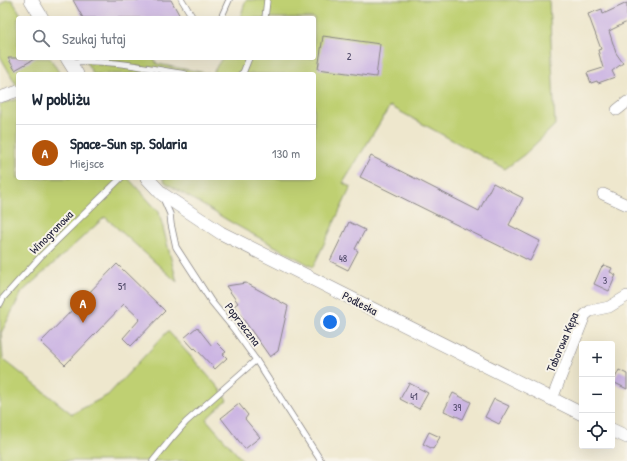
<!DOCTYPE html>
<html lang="pl">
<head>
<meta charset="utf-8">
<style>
	:root { --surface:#fff; --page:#f6f6f7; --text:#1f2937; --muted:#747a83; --line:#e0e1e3; --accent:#b45309 }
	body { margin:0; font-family:"Patrick Hand",sans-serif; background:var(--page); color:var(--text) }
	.controls { position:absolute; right:12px; bottom:12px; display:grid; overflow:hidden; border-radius:4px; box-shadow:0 4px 16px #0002 }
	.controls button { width:36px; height:36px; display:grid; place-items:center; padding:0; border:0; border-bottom:1px solid var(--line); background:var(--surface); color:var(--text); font:20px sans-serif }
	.you { position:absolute; left:330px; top:322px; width:14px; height:14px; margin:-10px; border:3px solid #fff; border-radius:50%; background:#1a73e8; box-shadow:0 0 0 6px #1a73e833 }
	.badge { display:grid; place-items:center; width:26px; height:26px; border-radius:50%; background:var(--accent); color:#fff; font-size:13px; font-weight:700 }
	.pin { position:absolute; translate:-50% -33px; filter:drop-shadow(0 1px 2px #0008) }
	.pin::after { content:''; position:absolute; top:21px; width:14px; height:12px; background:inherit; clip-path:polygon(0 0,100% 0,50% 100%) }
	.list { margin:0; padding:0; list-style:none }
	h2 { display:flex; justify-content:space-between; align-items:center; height:52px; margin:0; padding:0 16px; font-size:17px }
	h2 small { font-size:13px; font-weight:400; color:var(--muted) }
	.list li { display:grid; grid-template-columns:26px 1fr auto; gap:12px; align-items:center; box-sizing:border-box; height:56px; padding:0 16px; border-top:1px solid var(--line) }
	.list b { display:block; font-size:15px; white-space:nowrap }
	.list p { margin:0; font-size:13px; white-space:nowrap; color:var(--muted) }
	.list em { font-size:13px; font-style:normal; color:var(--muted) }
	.icon { flex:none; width:22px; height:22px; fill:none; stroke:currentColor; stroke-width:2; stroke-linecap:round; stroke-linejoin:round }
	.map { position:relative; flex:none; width:627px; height:461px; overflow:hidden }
	.search { position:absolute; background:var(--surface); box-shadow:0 4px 16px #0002; left:16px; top:16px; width:300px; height:44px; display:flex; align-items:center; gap:10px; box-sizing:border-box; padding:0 14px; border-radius:4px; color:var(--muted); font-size:15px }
	.panel { position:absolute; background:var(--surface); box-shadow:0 4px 16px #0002; left:16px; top:72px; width:300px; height:108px; border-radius:4px }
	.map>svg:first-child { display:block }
</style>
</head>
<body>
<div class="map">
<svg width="627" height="461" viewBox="0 0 627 461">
	<rect width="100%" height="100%" fill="#f7f3e8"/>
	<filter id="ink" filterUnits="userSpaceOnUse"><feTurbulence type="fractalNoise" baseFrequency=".025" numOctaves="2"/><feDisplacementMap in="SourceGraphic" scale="8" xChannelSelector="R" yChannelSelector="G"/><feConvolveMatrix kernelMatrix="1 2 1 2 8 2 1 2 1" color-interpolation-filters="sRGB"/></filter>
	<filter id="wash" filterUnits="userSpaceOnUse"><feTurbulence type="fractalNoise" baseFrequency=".012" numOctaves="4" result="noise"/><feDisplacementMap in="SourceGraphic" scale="16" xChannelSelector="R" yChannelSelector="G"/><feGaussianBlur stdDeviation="0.9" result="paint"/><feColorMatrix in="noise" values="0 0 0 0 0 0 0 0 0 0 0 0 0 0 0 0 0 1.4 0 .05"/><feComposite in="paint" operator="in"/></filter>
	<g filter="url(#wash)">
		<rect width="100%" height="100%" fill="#eee7cd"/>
		<g fill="#bfd072" stroke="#707956">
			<polygon points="6,0 12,0 23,18 18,18 18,58 50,58 60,74 18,74 18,88 0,56 0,5"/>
			<polygon points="246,0 549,0 555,125 525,154 505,169 390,106 343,183 351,187 313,267 234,224 166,183 162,178 314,178 314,74 93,74 84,58 154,58 157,64 212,74 222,58 314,58 314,18 240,18"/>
			<polygon points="18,99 18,178 128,178 159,212 177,282 105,217 22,292 1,333 3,359 72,414 108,395 168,331 218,387 227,400 206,419 243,461 0,461 0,104"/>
		</g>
		<g id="blocks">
			<g fill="#cbb4e3">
				<polygon points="73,0 171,0 181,18 83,18"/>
				<polygon points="627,3 627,22 609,31 616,53 623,63 612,71 615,77 598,83 597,81 591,83 587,73 603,68 598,50 601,49 588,14 602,9 603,14"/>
				<polygon points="323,36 380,44 376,77 318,69"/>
				<polygon points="8,58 36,58 15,70"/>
				<polygon points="371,156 479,211 493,183 523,198 509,225 540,241 530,261 360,177"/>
				<polygon points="349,222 365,230 355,249 358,251 348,270 330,261"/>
				<polygon points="117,264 165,311 131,346 123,338 140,319 124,304 65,365 41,342"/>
				<polygon points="604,265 612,268 610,272 616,275 609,291 594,284 601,268"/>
				<polygon points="246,283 288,306 278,351 270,357 234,306 238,303 226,286"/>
				<polygon points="197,327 212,346 216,342 226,352 223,354 227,358 215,369 195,348 194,349 184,338"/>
				<polygon points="619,370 627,374 627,389 613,382"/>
				<polygon points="409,383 428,393 419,409 400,399"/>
				<polygon points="453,393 471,402 463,419 444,411"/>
				<polygon points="494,399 509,406 499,424 485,417"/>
				<polygon points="239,404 248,415 245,419 260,437 245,449 221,418"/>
				<polygon points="429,432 440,437 433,449 423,444"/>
			</g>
		</g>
	</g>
	<g filter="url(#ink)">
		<use href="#blocks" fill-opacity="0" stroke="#888484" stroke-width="1"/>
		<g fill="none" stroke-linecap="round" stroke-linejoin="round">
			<defs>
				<g id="service">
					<polyline points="182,0 193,18"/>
					<polyline points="221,18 229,0"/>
					<polyline points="265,18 267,0"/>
					<path d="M70,62c39,-3 77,6 115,12"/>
					<polyline points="241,74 243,73 249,58"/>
					<polyline points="163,198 170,214 171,224 176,247 211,301 233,328 256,360 321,461"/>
					<polyline points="0,304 3,298 41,256 121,178"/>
					<polyline points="153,461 171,439 186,422 256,360"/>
				</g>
				<g id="minor">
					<polyline points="0,97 18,91"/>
					<polyline points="617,110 627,102"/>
					<polyline points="603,194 627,205"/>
					<polyline points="552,399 585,315 590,311 609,307 627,296"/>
				</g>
				<g id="tertiary">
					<polyline points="31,0 42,18"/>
					<polyline points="67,58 77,74"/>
					<polyline points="147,178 162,194 221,233 582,414"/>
					<polyline points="612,430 627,437"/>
				</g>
			</defs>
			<use href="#service" stroke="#888484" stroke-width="7"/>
			<use href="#minor" stroke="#888484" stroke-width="12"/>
			<use href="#tertiary" stroke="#888484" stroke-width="14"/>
			<use href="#service" stroke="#fff" stroke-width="5.5"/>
			<use href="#minor" stroke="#fff" stroke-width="11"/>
			<use href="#tertiary" stroke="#fff" stroke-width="13"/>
		</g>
	</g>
	<g text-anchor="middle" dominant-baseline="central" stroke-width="4" stroke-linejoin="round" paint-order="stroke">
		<g font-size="10" fill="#4c4665">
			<text x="349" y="56">2</text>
			<text x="343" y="258">48</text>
			<text x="605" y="280">3</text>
			<text x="122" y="286">51</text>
			<text x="414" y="396">41</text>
			<text x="457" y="407">39</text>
		</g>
		<g font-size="12" fill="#22223b" stroke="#f7f3e8">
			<text transform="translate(51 232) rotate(-45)">Winogronowa</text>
			<text transform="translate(360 303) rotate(27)">Podleska</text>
			<text transform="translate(243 324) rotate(53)">Poprzeczna</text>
			<text transform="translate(562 342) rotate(-67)">Taborowa Kępa</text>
		</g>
	</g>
</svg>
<div class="controls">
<button>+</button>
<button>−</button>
<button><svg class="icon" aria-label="locate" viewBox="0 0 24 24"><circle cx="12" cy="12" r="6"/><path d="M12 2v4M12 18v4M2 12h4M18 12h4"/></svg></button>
</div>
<div class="you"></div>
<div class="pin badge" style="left:83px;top:323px">A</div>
<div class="search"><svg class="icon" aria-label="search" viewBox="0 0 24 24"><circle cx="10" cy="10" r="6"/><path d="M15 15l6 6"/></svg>Szukaj tutaj</div>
<section class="panel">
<h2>W pobliżu<small></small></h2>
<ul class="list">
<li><span class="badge">A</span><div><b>Space-Sun sp. Solaria</b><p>Miejsce</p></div><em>130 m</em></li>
</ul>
</section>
</div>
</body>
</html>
